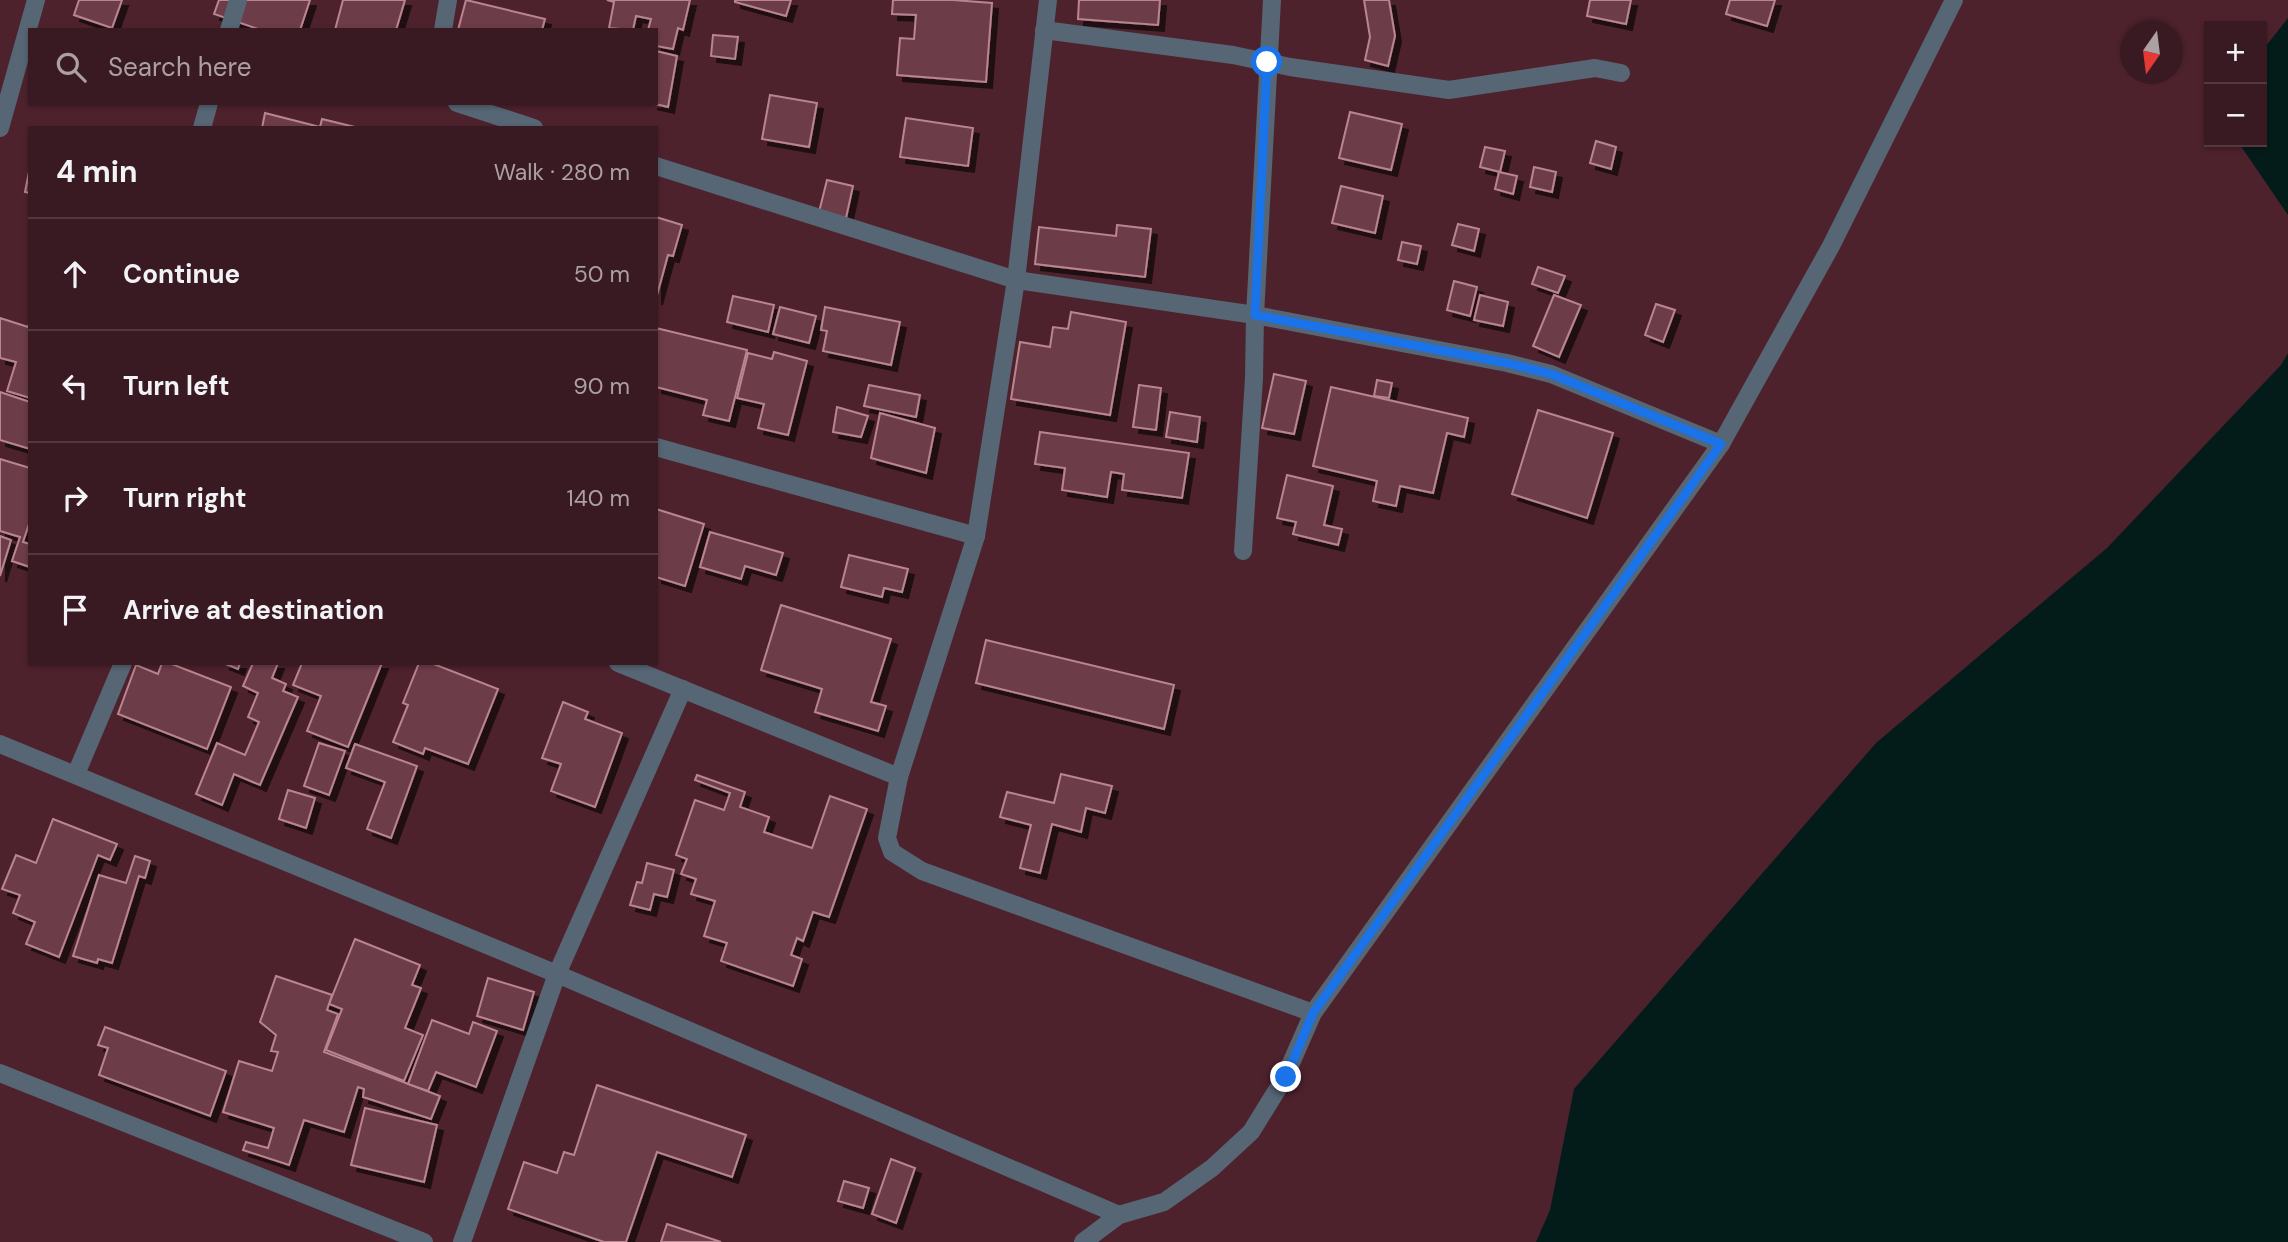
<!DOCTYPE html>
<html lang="en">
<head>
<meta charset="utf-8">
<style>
	:root { --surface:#3a1a22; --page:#41232a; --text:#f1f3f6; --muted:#aba1a5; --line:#543840 }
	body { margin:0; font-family:"DM Sans",sans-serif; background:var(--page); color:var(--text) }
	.controls { position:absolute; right:21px; top:21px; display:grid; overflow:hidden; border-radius:0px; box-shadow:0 2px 5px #0004 }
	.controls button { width:63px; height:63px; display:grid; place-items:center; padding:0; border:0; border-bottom:2px solid var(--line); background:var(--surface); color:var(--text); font:35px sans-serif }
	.compass { position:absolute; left:2120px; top:21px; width:63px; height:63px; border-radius:50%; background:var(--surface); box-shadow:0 2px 5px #0004; rotate:194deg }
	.stop { position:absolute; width:21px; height:21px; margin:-16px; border:5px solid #1a73e8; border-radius:50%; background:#fff }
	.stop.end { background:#1a73e8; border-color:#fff; box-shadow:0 2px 7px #0008 }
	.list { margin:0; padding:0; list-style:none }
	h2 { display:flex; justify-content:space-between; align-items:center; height:91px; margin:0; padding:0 28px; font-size:30px }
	h2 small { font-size:23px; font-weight:400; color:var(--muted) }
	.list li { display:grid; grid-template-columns:46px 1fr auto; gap:21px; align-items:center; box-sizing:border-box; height:112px; padding:0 28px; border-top:2px solid var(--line) }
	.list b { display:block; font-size:26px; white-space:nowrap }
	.list em { font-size:23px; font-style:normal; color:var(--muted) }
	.icon { flex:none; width:38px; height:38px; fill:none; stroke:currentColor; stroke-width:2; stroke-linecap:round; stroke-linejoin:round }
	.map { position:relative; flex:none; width:2288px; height:1242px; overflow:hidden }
	.search { position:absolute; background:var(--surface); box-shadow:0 2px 5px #0004; left:28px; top:28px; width:630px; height:77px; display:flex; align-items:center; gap:18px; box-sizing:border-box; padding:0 24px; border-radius:0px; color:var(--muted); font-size:26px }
	.panel { position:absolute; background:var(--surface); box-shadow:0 2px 5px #0004; left:28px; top:126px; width:630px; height:539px; border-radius:0px }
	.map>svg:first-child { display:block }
</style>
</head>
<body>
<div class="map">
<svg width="2288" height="1242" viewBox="0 0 2288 1242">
	<defs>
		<filter id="shadow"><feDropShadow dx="6" dy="6" stdDeviation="0" flood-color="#0009"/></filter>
	</defs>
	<rect width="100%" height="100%" fill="#4d222d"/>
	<g fill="#031c1a">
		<polygon points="2288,18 2288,215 2238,142 2262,142 2262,51"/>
		<polygon points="2288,353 2288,1242 1536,1242 1550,1210 1574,1089 1876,743 2107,548 2281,365"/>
	</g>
	<g fill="#6c3e48" stroke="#ba8590" stroke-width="2" filter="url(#shadow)">
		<polygon points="79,0 122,0 112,28 74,15"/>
		<polygon points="219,0 310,0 300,30 261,30 214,14"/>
		<polygon points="343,0 405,0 396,30 335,30"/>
		<polygon points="466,0 545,19 542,30 458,30"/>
		<polygon points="607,0 690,0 683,30 678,28 673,49 656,46 656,30 648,30 651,19 636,16 633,30 609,28 614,2"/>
		<polygon points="735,0 791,0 786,16 735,2"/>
		<polygon points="893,0 953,0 992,3 986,82 897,75 900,38 914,39 916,15 892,14"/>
		<polygon points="1079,0 1160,0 1158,25 1078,19"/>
		<polygon points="1364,0 1389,0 1395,36 1388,66 1365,60 1370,37"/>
		<polygon points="1590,0 1631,0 1626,24 1587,16"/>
		<polygon points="1730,0 1775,0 1767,26 1726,14"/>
		<polygon points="713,35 738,37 735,59 711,56"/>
		<polygon points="656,51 677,56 668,107 651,103 656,103"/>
		<polygon points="770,95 817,103 809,147 762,139"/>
		<polygon points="1350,112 1402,124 1391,170 1339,158"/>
		<polygon points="265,113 320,127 322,119 359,128 262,128"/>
		<polygon points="906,118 973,128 968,166 900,157"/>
		<polygon points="1596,141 1616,147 1611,169 1590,163"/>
		<polygon points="1485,147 1505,151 1500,172 1480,167"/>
		<polygon points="30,167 30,193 25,192"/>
		<polygon points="1534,167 1556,172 1552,192 1530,187"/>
		<polygon points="1499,172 1517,176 1513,194 1495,189"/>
		<polygon points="827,180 853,186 846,218 819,212"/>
		<polygon points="1341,186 1383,196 1375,233 1332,223"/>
		<polygon points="656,217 682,225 673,256 668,255 656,299"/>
		<polygon points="1458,224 1479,229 1474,251 1452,245"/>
		<polygon points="1117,225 1151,229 1145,277 1035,264 1039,227 1116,236"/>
		<polygon points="1402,242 1421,246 1417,264 1398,260"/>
		<polygon points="1538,267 1565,276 1558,293 1532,284"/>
		<polygon points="1454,281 1477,287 1470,316 1447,310"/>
		<polygon points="1480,295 1508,302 1503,326 1474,320"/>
		<polygon points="1554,295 1581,305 1559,357 1533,346"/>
		<polygon points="733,296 774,305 768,332 727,322"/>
		<polygon points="1656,304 1675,310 1663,342 1645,335"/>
		<polygon points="780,307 816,316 809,343 773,334"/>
		<polygon points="825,307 900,322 891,365 823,351 827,331 821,330"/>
		<polygon points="1071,312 1126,322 1110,415 1011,399 1020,342 1050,347 1053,327 1068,329"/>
		<polygon points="0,318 28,327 30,321 30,398 7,391 16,362 0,358"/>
		<polygon points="656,328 747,350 729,421 703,415 707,400 656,387"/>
		<polygon points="774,352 807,361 788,435 758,428 764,404 737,398 748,353 772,359"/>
		<polygon points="1274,374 1306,381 1294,434 1262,428"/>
		<polygon points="1377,380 1392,383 1389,398 1374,396"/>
		<polygon points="869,385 920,395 916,417 864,406"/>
		<polygon points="1139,385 1161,388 1156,430 1133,427"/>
		<polygon points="1331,387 1468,418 1464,437 1447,433 1433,493 1400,486 1396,506 1373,501 1377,481 1313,466"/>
		<polygon points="0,392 30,402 30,449 0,440"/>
		<polygon points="837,407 868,416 861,437 833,432"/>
		<polygon points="1538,410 1613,433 1587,518 1512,494"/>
		<polygon points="1170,412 1200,417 1197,442 1166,437"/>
		<polygon points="880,413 935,428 926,473 871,458"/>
		<polygon points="1040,432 1189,453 1182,498 1122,490 1124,474 1111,472 1107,497 1062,490 1065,468 1035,464"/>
		<polygon points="0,459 30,468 30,521 23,542 30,544 30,567 12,561 20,537 0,531"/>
		<polygon points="1287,475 1333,486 1324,525 1342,529 1338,545 1293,534 1296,522 1277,518"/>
		<polygon points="656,509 704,524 685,586 656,577"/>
		<polygon points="710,532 783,553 776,575 745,566 741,579 700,567"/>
		<polygon points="0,536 11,540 0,576"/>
		<polygon points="849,555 908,569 902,592 884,588 882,597 841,587"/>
		<polygon points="781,605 891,639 871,702 886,706 878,731 815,712 822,689 761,670"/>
		<polygon points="986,640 1174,685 1164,729 976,683"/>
		<polygon points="162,663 169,663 231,687 207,749 118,714 136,665 158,674"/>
		<polygon points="223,663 240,663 238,669"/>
		<polygon points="253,663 278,663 272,678 286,684 283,691 298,697 260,785 234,774 222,805 196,794 217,743 245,755 259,722 248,717 258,693 243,686"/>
		<polygon points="302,663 382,663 348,747 307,731 321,696 293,685"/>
		<polygon points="419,663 431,663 498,689 468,764 425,748 423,754 393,742 408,705 403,703"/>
		<polygon points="563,702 588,712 585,719 622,733 595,807 551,791 561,764 542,758"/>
		<polygon points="319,743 345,751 329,795 304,786"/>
		<polygon points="355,744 417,766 391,838 367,829 385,782 346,768"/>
		<polygon points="1061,774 1112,786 1105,813 1086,808 1081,832 1052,824 1040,873 1020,868 1031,825 1000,817 1007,792 1054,803"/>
		<polygon points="697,775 745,792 740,807 769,817 764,832 812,848 830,796 867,809 829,917 813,912 803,941 797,938 791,955 802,959 793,986 721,961 727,943 704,936 715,901 691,894 696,879 681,874 687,859 676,855 695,800 724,810 730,793 695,780"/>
		<polygon points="288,790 315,798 306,828 279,819"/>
		<polygon points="53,819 117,844 110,860 98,855 59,957 26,944 35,922 13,913 20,895 2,889 16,855 36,863"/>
		<polygon points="135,856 150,861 145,878 139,876 112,963 98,959 97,963 73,956 99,875 126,883"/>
		<polygon points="647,863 674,870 667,897 654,894 650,910 630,905 637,882 642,883"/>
		<polygon points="355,939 420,965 412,985 421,988 405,1028 423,1035 404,1081 326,1050 342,1009 329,1004"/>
		<polygon points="276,976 332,995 327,1010 338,1014 324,1052 440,1096 431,1119 363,1097 364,1089 358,1087 344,1132 304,1120 289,1165 243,1150 246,1142 268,1148 274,1128 223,1112 239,1061 272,1071 278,1052 271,1051 276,1035 260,1022"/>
		<polygon points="488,978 534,992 523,1030 477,1016"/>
		<polygon points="432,1020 469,1034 473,1022 497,1031 476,1087 436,1072 428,1091 408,1084"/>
		<polygon points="105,1027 226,1071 210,1116 99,1075 108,1048 98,1045"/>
		<polygon points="597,1085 746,1135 732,1177 657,1152 626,1242 604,1242 508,1209 524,1162 557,1173 564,1152 574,1155"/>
		<polygon points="365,1108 437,1125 424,1182 351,1165"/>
		<polygon points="891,1159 915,1168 896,1223 872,1214"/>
		<polygon points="844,1181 869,1188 863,1208 838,1201"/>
		<polygon points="667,1224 721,1242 661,1242"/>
	</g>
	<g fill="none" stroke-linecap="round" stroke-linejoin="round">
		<g stroke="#566674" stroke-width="18">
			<polyline points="229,30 238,0"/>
			<polyline points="443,30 448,0"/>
			<polyline points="1044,30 1233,55 1290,67 1449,90 1595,68 1621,73"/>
			<polyline points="457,103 534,128"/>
			<polyline points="0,128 36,0"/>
			<polyline points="202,128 209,103"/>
			<polyline points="656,166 1016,280 1255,315 1507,363 1551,374 1721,444"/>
			<polyline points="656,447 976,536"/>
			<polyline points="1243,551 1254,378 1255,315 1272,0"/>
			<polyline points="618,663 899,777 976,536 1016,280 1048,0"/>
			<polyline points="0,744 557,974 1119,1215"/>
			<polyline points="76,774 123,663"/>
			<polyline points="899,777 887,838 892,852 922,871 1313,1013"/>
			<polyline points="0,1073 424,1242"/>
			<polyline points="462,1242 557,974 683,689"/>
			<polyline points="1083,1242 1119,1215 1164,1202 1212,1168 1251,1132 1285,1077 1313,1013 1721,444 1831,246 1954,0"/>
		</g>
	</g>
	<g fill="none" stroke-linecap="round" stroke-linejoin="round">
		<polyline stroke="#1a73e8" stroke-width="9" points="1267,62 1255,315 1507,363 1551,374 1721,444 1313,1013 1286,1077"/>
	</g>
</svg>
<div class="controls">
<button>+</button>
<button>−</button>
</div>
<svg class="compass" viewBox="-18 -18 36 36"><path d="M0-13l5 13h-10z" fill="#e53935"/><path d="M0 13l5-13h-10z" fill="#aba1a5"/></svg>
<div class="stop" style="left:1267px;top:62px"></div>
<div class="stop end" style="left:1286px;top:1077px"></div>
<div class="search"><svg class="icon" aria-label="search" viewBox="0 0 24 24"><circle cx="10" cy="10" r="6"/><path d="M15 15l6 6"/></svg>Search here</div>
<section class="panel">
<h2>4 min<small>Walk · 280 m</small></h2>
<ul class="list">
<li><svg class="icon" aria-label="ahead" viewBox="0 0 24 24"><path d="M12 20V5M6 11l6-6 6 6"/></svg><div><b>Continue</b></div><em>50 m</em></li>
<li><svg class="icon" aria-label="left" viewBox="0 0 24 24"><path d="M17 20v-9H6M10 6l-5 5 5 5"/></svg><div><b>Turn left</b></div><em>90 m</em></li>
<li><svg class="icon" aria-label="right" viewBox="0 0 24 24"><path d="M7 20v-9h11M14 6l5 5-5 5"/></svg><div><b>Turn right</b></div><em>140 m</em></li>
<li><svg class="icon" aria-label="arrive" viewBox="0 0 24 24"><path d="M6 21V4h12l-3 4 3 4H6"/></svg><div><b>Arrive at destination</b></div></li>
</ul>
</section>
</div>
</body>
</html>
